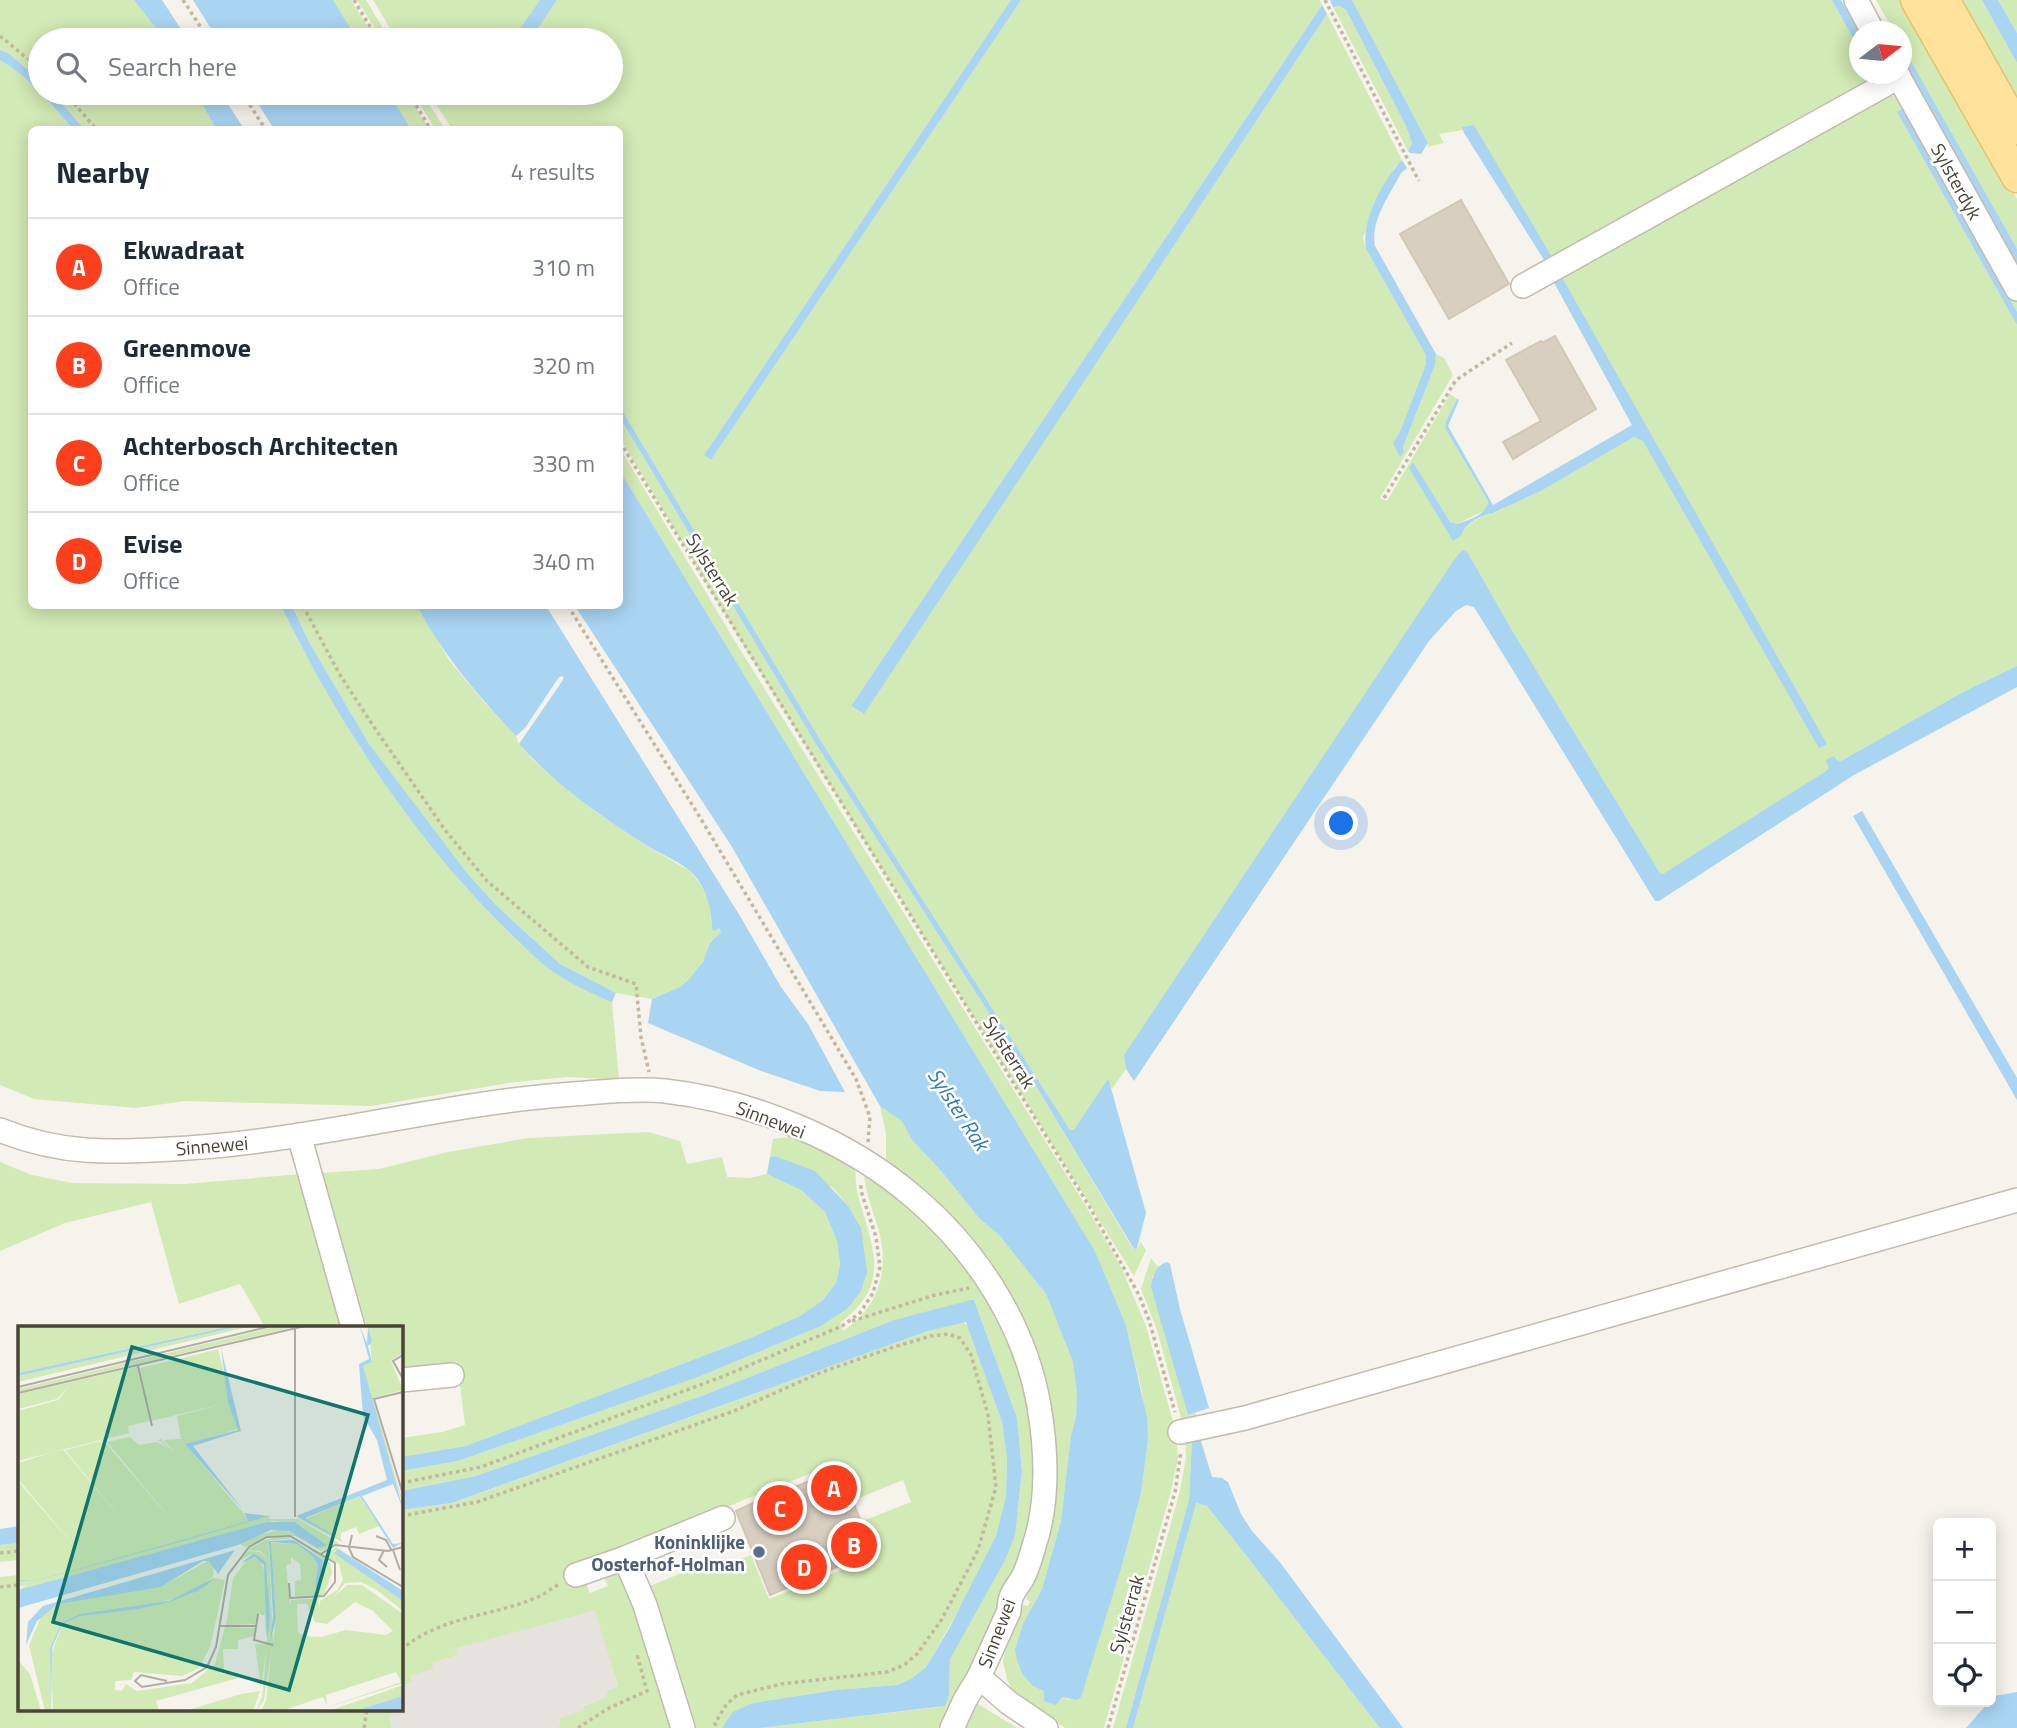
<!DOCTYPE html>
<html lang="en">
<head>
<meta charset="utf-8">
<style>
	:root { --surface:#fff; --page:#f2f2f3; --text:#1f2937; --muted:#747a83; --line:#e0e1e3; --accent:#fc3f1d }
	body { margin:0; font-family:"Titillium Web",sans-serif; background:var(--page); color:var(--text) }
	.controls { position:absolute; right:21px; bottom:21px; display:grid; overflow:hidden; border-radius:10px; box-shadow:0 4px 18px #0003 }
	.controls button { width:63px; height:63px; display:grid; place-items:center; padding:0; border:0; border-bottom:2px solid var(--line); background:var(--surface); color:var(--text); font:35px sans-serif }
	.compass { position:absolute; left:1849px; top:21px; width:63px; height:63px; border-radius:50%; background:var(--surface); box-shadow:0 4px 18px #0003; rotate:74deg }
	.you { position:absolute; left:1342px; top:824px; width:24px; height:24px; margin:-18px; border:5px solid #fff; border-radius:50%; background:#1a73e8; box-shadow:0 0 0 10px #1a73e833 }
	.badge { display:grid; place-items:center; width:46px; height:46px; border-radius:50%; background:var(--accent); color:#fff; font-size:23px; font-weight:700 }
	.pin { position:absolute; translate:-50% -50%; border:4px solid #fff; box-shadow:0 2px 7px #0006 }
	.list { margin:0; padding:0; list-style:none }
	h2 { display:flex; justify-content:space-between; align-items:center; height:91px; margin:0; padding:0 28px; font-size:30px }
	h2 small { font-size:23px; font-weight:400; color:var(--muted) }
	.list li { display:grid; grid-template-columns:46px 1fr auto; gap:21px; align-items:center; box-sizing:border-box; height:98px; padding:0 28px; border-top:2px solid var(--line) }
	.list b { display:block; font-size:26px; white-space:nowrap }
	.list p { margin:0; font-size:23px; white-space:nowrap; color:var(--muted) }
	.list em { font-size:23px; font-style:normal; color:var(--muted) }
	.icon { flex:none; width:38px; height:38px; fill:none; stroke:currentColor; stroke-width:2; stroke-linecap:round; stroke-linejoin:round }
	.map { position:relative; flex:none; width:2017px; height:1728px; overflow:hidden }
	.search { position:absolute; background:var(--surface); box-shadow:0 4px 18px #0003; left:28px; top:28px; width:595px; height:77px; display:flex; align-items:center; gap:18px; box-sizing:border-box; padding:0 24px; border-radius:38px; color:var(--muted); font-size:26px }
	.panel { position:absolute; background:var(--surface); box-shadow:0 4px 18px #0003; left:28px; top:126px; width:595px; height:483px; border-radius:10px }
	.map>svg:first-child { display:block }
</style>
</head>
<body>
<div class="map">
<svg width="2017" height="1728" viewBox="0 0 2017 1728">
	<rect width="100%" height="100%" fill="#f6f3ec"/>
	<polygon fill="#e6e2dd" points="596,1611 618,1688 608,1697 585,1705 586,1710 559,1718 560,1725 557,1728 392,1728 389,1717 393,1715 392,1709 401,1709 401,1691 406,1689 404,1684 410,1676 432,1669 432,1663 458,1655 455,1648"/>
	<g fill="#d2eab5">
		<polygon points="0,0 134,0 165,40 40,40 40,80 8,53 0,50"/>
		<polygon points="333,0 351,0 376,40 358,40"/>
		<polygon points="357,0 366,0 390,40 382,40"/>
		<polygon points="373,0 540,0 512,40 397,40"/>
		<path d="M557,0h454l-307,455 7,5 310,-460h299l2,5 -471,701 12,8 464,-700 75,146 -8,8 -31,69 3,12 60,106v9l-27,70 -5,9 6,14 4,-5 -1,-5 32,-82 1,-11 8,4 9,17 -73,123 7,3 63,-107 7,5 -11,22 -1,7 43,73 -2,9 -29,14 -7,-2 -37,-59 40,78c11,-11 24,-27 41,-28l47,-22 93,-54 9,3 -83,-166 326,-180 16,4 115,199v15l-116,-204 -4,4 120,213v341l-52,25 -124,70 -4,-1 -3,-4 -5,13 -3,2 -162,103 -4,-1 -147,-241 -45,-79 -5,-2 -7,6 -332,498 2,14 -14,20 -5,-9 -33,50h-4l-249,-389 -201,-334v-277l-168,-1 -23,-36h48l-2,4 12,7 8,-11h116v-53h-81z"/>
		<polygon points="1352,0 1832,0 1859,49 1860,74 1887,74 1552,264 1474,125 1463,127 1463,130 1439,134 1444,143 1428,147 1428,143"/>
		<polygon points="1876,0 1904,0 2017,199 2017,249 1902,45 1902,32 1894,31"/>
		<polygon points="1956,0 1982,0 2017,63 2017,109"/>
		<polygon points="1998,0 2017,0 2017,33 2016,31"/>
		<polygon points="1340,6 1346,10 1406,126 1412,145 1408,151 1333,7"/>
		<path d="M0,60c29,16 52,44 73,69l-41,1v476h249l20,40 60,103 98,130 31,34 64,59 58,30 7,78 -51,-3 -53,5 -144,24 -186,-5 -49,7 -102,-9 -34,-14z"/>
		<polygon points="53,93 196,93 216,129 84,129"/>
		<polygon points="389,93 407,93 429,129 411,129"/>
		<polygon points="413,93 422,93 445,129 435,129"/>
		<polygon points="620,418 816,744 1039,1091 1133,1249 1139,1247 1140,1241 1146,1250 1134,1276 744,646 620,438"/>
		<polygon points="620,448 733,638 1087,1208 1121,1267 1146,1326 1176,1432 1178,1458 1171,1491 1104,1728 1065,1728 1013,1691 1007,1680 1003,1661 1006,1645 1023,1605 1028,1606 1030,1602 1026,1599 1045,1547 1021,1316 1000,1279 958,1224 886,1161 886,1133 880,1106 895,1115 867,1035 912,1140 942,1172 979,1218 1000,1236 1046,1294 1073,1362 1077,1394 1076,1417 1071,1435 1061,1521 1042,1589 1033,1605 1033,1686 1070,1700 1123,1562 1141,1493 1148,1440 1142,1392 1126,1325 1095,1251 620,471"/>
		<polygon points="292,606 417,606 449,660 483,701 516,736 519,744 533,760 592,809 643,844 690,871 703,888 709,901 712,929 719,928 721,932 710,943 707,954 697,971 680,987 652,999 616,993 560,964 497,906 467,873 418,810 369,744 309,642"/>
		<polygon points="648,1132 680,1141 687,1164 722,1157 727,1177 749,1178 767,1174 801,1190 825,1212 837,1241 840,1264 836,1283 824,1299 800,1316 748,1339 466,1446 401,1457 401,1438 443,1432 465,1425 457,1362 401,1372 401,1327 367,1327 321,1173 379,1169 448,1152 528,1138"/>
		<path d="M790,1137l65,25c1,11 0,23 3,33 14,53 35,88 -18,128l3,8c33,-21 46,-57 37,-95 -5,-23 -15,-41 -16,-64 91,61 156,152 168,262 4,37 3,69 -6,105 -18,67 -58,125 -82,189h-184l180,-21 9,-12 1,-36 68,-149 4,-39 -5,-53 -43,-118 -80,20 -190,75 -228,81 -75,15v-20l57,-10 240,-84 123,-51 40,-98 -12,-21 -16,-19 -57,-32 -6,1 3,-18z"/>
		<polygon points="0,1162 32,1175 72,1183 185,1184 301,1174 342,1327 265,1327 240,1284 179,1304 151,1202 65,1223 0,1251"/>
		<polygon points="1151,1258 1159,1268 1152,1277 1188,1415 1196,1413 1198,1424 1183,1425 1157,1330 1141,1289"/>
		<polygon points="963,1322 969,1327 1002,1422 1007,1458 1006,1497 996,1536 976,1580 926,1667 911,1679 897,1685 836,1690 753,1703 723,1725 723,1728 689,1728 645,1588 696,1567 711,1571 751,1555 769,1599 877,1556 863,1521 911,1502 903,1480 854,1500 839,1462 639,1542 583,1576 590,1593 608,1586 602,1572 614,1568 623,1574 677,1728 557,1728 560,1725 559,1718 585,1710 584,1706 607,1697 606,1691 618,1687 595,1611 456,1648 458,1655 432,1663 433,1669 410,1676 412,1682 404,1684 406,1689 401,1691 401,1510 453,1503 928,1331"/>
		<polygon points="1185,1439 1192,1440 1189,1500 1126,1728 1113,1728 1180,1491 1186,1458"/>
		<polygon points="1195,1503 1207,1506 1231,1536 1380,1728 1133,1728"/>
		<polygon points="19,1543 19,1560 0,1562 0,1545"/>
		<polygon points="19,1575 19,1709 392,1709 393,1715 389,1717 392,1728 0,1728 0,1577"/>
		<polygon points="978,1704 1017,1728 958,1728 971,1707"/>
	</g>
	<g fill="#a9d4f2">
		<polygon points="134,0 162,0 188,40 165,40"/>
		<polygon points="193,0 333,0 358,40 218,40"/>
		<polygon points="540,0 557,0 530,40 512,40"/>
		<polygon points="1011,0 1021,0 711,460 704,455"/>
		<polygon points="1330,0 1352,0 1428,143 1421,154 1410,153 1408,151 1412,144 1406,126 1346,10 1340,6 1333,7"/>
		<polygon points="1832,0 1841,0 1859,32 1859,49"/>
		<polygon points="1982,0 1998,0 2017,33 2017,63"/>
		<polygon points="1322,5 1327,14 864,714 851,706"/>
		<polygon points="1902,45 2017,249 2017,263 1902,59"/>
		<path d="M0,50l8,3 32,27v13h13l31,36h-11c-21,-25 -45,-53 -73,-69z"/>
		<polygon points="196,93 221,93 244,129 216,129"/>
		<polygon points="251,93 389,93 411,129 274,129"/>
		<polygon points="1902,108 2017,312 2017,325 1897,112"/>
		<polygon points="1474,125 1553,259 1546,263 1464,133 1462,127"/>
		<path d="M1402,160l5,8 -6,5c-11,22 -31,47 -26,73l61,108 -1,11 -32,82 1,5 -4,5 -7,-14 6,-9 27,-70v-9l-60,-106c-5,-28 17,-69 36,-89z"/>
		<path d="M1560,274l267,470 -8,4 -176,-307 -9,-4 -93,54 -48,22c-11,1 -30,12 -32,23l-8,5 -44,-73 4,-6 37,60 7,2c12,-4 30,-9 31,-23l-43,-73 1,-7 11,-22 2,1 -11,26 45,79 139,-80 -80,-146z"/>
		<polygon points="620,407 821,741 1070,1130 1074,1130 1107,1080 1109,1081 1146,1213 1137,1248 1134,1249 1039,1091 816,744 620,418"/>
		<polygon points="620,471 1095,1251 1126,1325 1147,1418 1148,1440 1141,1493 1123,1562 1081,1697 1077,1700 1062,1697 1056,1705 1044,1701 1044,1691 1033,1686 1023,1675 1017,1660 1015,1650 1023,1624 1042,1589 1061,1521 1071,1435 1076,1417 1077,1394 1073,1362 1046,1294 1000,1236 979,1218 942,1172 912,1140 902,1121 880,1106 732,847 575,606 620,606"/>
		<polygon points="1463,550 1468,553 1513,632 1660,873 1663,874 1826,771 1829,768 1826,760 1834,756 1837,760 1841,761 1965,691 2017,666 2017,687 1854,775 1659,901 1655,901 1474,607 1466,605 1456,611 1429,641 1134,1081 1126,1069 1124,1055 1456,557"/>
		<path d="M281,606h11l17,36 60,102 98,129 30,33 63,58 56,29 -4,9c-19,-8 -39,-17 -57,-29 -18,-12 -35,-31 -51,-46 -90,-88 -168,-208 -223,-321z"/>
		<path d="M417,606h129l194,310 41,71 27,37 37,68 -25,-1 -59,-20 -113,-48 4,-24 28,-12 9,-8 14,-17 7,-19 11,-11 -2,-4 -5,3 -2,-2c-1,-22 -5,-42 -22,-58 -13,-11 -32,-18 -46,-27 -45,-29 -89,-60 -125,-100l44,-64v-4l-4,1 -34,51 -9,8c-38,-40 -73,-81 -99,-130z"/>
		<polygon points="1862,811 2017,1078 2017,1100 1853,816"/>
		<polygon points="775,1156 815,1171 849,1207 861,1228 867,1272 861,1291 848,1308 821,1326 698,1377 458,1461 401,1471 401,1457 466,1446 748,1339 800,1316 823,1300 836,1283 840,1264 837,1241 825,1212 801,1190 767,1174 770,1157"/>
		<path d="M1167,1262l3,2 10,45 29,99 -21,7 -37,-128c1,-10 5,-22 16,-25z"/>
		<polygon points="971,1300 974,1300 1017,1418 1022,1471 1015,1535 1005,1560 950,1659 949,1695 945,1706 760,1728 723,1728 723,1726 733,1712 753,1703 836,1690 897,1685 911,1679 926,1667 950,1627 996,1536 1006,1497 1007,1458 1002,1422 966,1322 928,1331 452,1503 401,1510 401,1491 476,1476 704,1395 894,1320"/>
		<polygon points="1200,1438 1212,1477 1222,1478 1228,1482 1241,1514 1252,1531 1279,1561 1403,1728 1380,1728 1231,1536 1207,1506 1196,1503 1133,1728 1126,1728 1189,1500 1192,1440"/>
		<polygon points="19,1526 19,1543 0,1545 0,1529"/>
		<polygon points="2017,1692 2017,1728 1966,1728 1994,1696"/>
	</g>
	<g fill="#d8cfc1" stroke="#d3c7b4" stroke-width="2">
		<polygon points="1461,200 1509,284 1449,319 1400,234"/>
		<polygon points="1555,336 1596,409 1513,459 1503,442 1541,421 1506,360 1541,341 1542,343"/>
		<polygon points="840,1469 873,1552 770,1595 736,1511 781,1490 782,1492"/>
	</g>
	<g fill="none" stroke-linecap="round" stroke-linejoin="round">
		<defs>
			<g id="minor">
				<polyline points="1856,0 1873,32"/>
				<polyline points="1897,74 2017,289"/>
				<polyline points="1523,286 1899,77"/>
				<path d="M0,1130c66,27 119,22 188,18 129,-8 256,-45 385,-54 30,-2 62,-6 92,-3 88,10 183,49 250,107 62,53 110,127 124,208 8,47 10,95 -5,140 -3,11 -7,24 -12,33 -8,12 -13,17 -13,32l-30,66 -14,23 -13,28"/>
				<polyline points="299,1135 353,1327"/>
				<polyline points="401,1380 452,1375"/>
				<polyline points="1180,1432 1245,1418 2017,1200"/>
				<polyline points="576,1575 625,1558"/>
				<polyline points="979,1677 1009,1703 1046,1728"/>
				<polyline points="683,1728 645,1605 625,1558 723,1518"/>
			</g>
			<g id="major">
				<polyline points="1916,0 2017,177"/>
				<polyline points="1944,0 2017,129"/>
			</g>
		</defs>
		<use href="#minor" stroke="#c2bbae" stroke-width="26"/>
		<use href="#major" stroke="#e6c16a" stroke-width="33"/>
		<g stroke="#c4b79f" stroke-width="3.5" stroke-dasharray="3.5 3.5" stroke-linecap="butt">
			<polyline points="183,0 209,40"/>
			<polyline points="354,0 378,40"/>
			<polyline points="1325,0 1419,181"/>
			<polyline points="0,36 40,69"/>
			<polyline points="65,93 97,130"/>
			<polyline points="242,93 266,130"/>
			<polyline points="409,93 431,130"/>
			<polyline points="620,442 1089,1206 1139,1295 1149,1320 1175,1412"/>
			<polyline points="1384,498 1456,380 1512,343"/>
			<polyline points="303,606 340,675 376,730 445,830 487,881 588,967 636,984 641,1037 649,1072"/>
			<polyline points="568,606 701,819 856,1079 870,1117 868,1142"/>
			<polyline points="852,1321 935,1295 969,1288"/>
			<polyline points="401,1483 481,1467 724,1376 842,1326 860,1313 873,1293 880,1267 876,1237 861,1191 861,1184"/>
			<polyline points="401,1516 477,1502 734,1411 822,1372 894,1347 931,1336 948,1334 960,1338 971,1355 988,1415 996,1487 978,1550 942,1619 917,1654 904,1665 887,1672 781,1684 737,1695 726,1705 715,1723 716,1728"/>
			<polyline points="0,1553 19,1551"/>
			<polyline points="0,1587 19,1585"/>
			<path d="M401,1650c40,-35 93,-33 139,-54 6,-3 12,-8 19,-12"/>
			<polyline points="364,1728 367,1709"/>
			<polyline points="578,1728 607,1709 647,1691 637,1655"/>
			<polyline points="1108,1728 1175,1492 1181,1451"/>
		</g>
		<use href="#minor" stroke="#fff" stroke-width="23"/>
		<use href="#major" stroke="#ffe39c" stroke-width="30"/>
	</g>
	<circle fill="#5c6f8a" stroke="#fff" stroke-width="2.5" cx="759" cy="1552" r="7"/>
	<g text-anchor="middle" dominant-baseline="central" stroke-width="5" stroke-linejoin="round" paint-order="stroke">
		<g font-size="19" fill="#4b4439" stroke="#fff">
			<text transform="translate(1957 181) rotate(61)">Sylsterdyk</text>
			<text transform="translate(713 569) rotate(58)">Sylsterrak</text>
			<text transform="translate(1010 1052) rotate(58)">Sylsterrak</text>
			<text transform="translate(771 1119) rotate(21)">Sinnewei</text>
			<text transform="translate(212 1145) rotate(-5)">Sinnewei</text>
			<text transform="translate(1126 1614) rotate(-74)">Sylsterrak</text>
			<text transform="translate(996 1633) rotate(-69)">Sinnewei</text>
		</g>
		<g font-size="19" font-weight="bold" fill="#4e5e75" stroke="#fff" text-anchor="end">
			<text x="745" y="1541">Koninklijke<tspan x="745" dy="22">Oosterhof-Holman</tspan></text>
		</g>
		<g font-size="21" font-style="italic" fill="#2e7ab2" stroke="#fff">
			<text transform="translate(959 1109) rotate(57)">Sylster Rak</text>
		</g>
	</g>
	<g transform="translate(18 1326)">
		<rect width="385" height="385" fill="#f6f3ec"/>
		<path d="M0,0h214l-214,47zM223,0h11l-234,56v-6zM261,0l15,1 -276,65v-3zM350,0l35,2v25l-12,8 12,29 -30,8 30,105 -19,-49 -21,-88 9,-4zM276,5l-76,18 20,80 -52,16 63,75 20,-5 1,4h28l41,24 -18,8 -26,-15 -22,-1 -27,12 -6,-3 -37,7 78,-22 21,8 13,9 11,-2 -29,-21 -25,-2 -254,69 9,-5 -9,2v-106l68,79 -68,-81v-16l45,-14 79,95 -77,-94 39,-10 -5,3 6,-1 77,91 -75,-91 23,-5 9,8 18,-3 13,6 -12,-8 3,-1 14,14 -11,-13 17,-1 -4,-23 49,-13 -75,18 -11,-53zM119,41l13,54 -22,5 1,7 -111,28v-50l40,-11 12,-15 -13,14 -39,10v-15zM342,170l19,30 -20,8 -3,-7 -15,6v8l6,4 -51,-28 9,2zM267,211l30,14 15,12 2,9 -8,23 -29,1v-15l6,-1 -1,-16 -9,-7v7l-5,1 4,40 1,-5 30,-2 -3,2 2,7v-6l17,-11 6,-10 -4,-16 -15,-8 12,-9 67,42 -62,-38h-8l70,50v10l-26,-21 -16,-8 -16,1 -11,14 13,-12h15l41,29v69l-87,28 85,-29 -5,-10 -70,23 1,10 -4,-8 -42,14h-20l5,-10 6,-54 -8,53 -8,11 6,-14 5,-52 -6,43 -6,-44h12l1,-63 -2,-19 -12,-9 -15,8 6,-10 15,1 7,7 -6,-8 -14,-1 21,-11zM268,213l19,7 18,14 -4,31 -4,-5 3,-22 -6,-8 -15,-12 -26,-1 5,76 -3,23 -4,-102zM337,276l18,9 20,20 -7,4 -40,-5 -25,7 -18,-1 -5,-4 -1,-28h10l8,18 12,2zM241,231l6,16 4,42 -3,21 -1,-21 -8,-1 -2,10 -29,1 7,-47 14,-18zM191,234l5,8 -1,9 -23,16 -37,12 -73,9 -19,9 -11,25 1,63h-6l-16,-65 12,-30 22,-14 49,-8 -2,-5 5,5 46,-7zM196,252l11,2 -15,67 -11,21 -17,8 -48,-4 -3,8 -16,1v9l7,1 4,-7 11,7 55,-8 23,-19 10,-37 30,1 -1,8 -16,4v9h-15l1,25 14,-1v5l-82,23 3,10h-106l-2,-56 11,-31 18,-8 89,-14zM0,334l12,14 11,37h-23zM385,359v11l-49,15h-25zM242,365l-7,20h-68l56,-17z" fill="#d2eab5" fill-rule="evenodd"/>
		<path d="M214,0h9l-223,50v-3zM342,0l7,18 1,-18 4,16 -4,4 4,16 -9,4 40,143 -10,-25 -31,12 31,48 9,-1 -9,5 -33,-52 -55,22 40,24 -49,-26 91,-36 -10,-40 -14,-24 -4,-52 10,-5zM203,22l20,83 -48,15 50,64 -58,-66 53,-14 -10,-28zM226,187l24,3 -81,24 -152,41h-14l-3,-3v-9l2,11 14,1 152,-42 63,-18zM249,196h28l32,23 -9,3 -29,-17 -18,-1 -33,15 -220,63v-18zM276,214l29,20 -4,31 -4,-5 3,-22 -6,-8 -15,-12 -26,-2 5,77 -6,23 3,-27 -4,-74zM320,223l65,42v10l-69,-48zM217,224l-17,24 -9,-13h-6l-42,26 -103,17 -21,17 -11,24 2,-23 15,-16zM236,227l12,9 4,55 -3,24 -3,-76 -9,-8 -14,6zM196,252l-7,7 -10,6 -28,11 -31,7 -58,7 -18,8 -10,24 -1,63 -1,-63 11,-25 19,-9 89,-13zM385,370v15h-49z" fill="#a9d4f2"/>
		<path fill="none" stroke="#b2ada4" stroke-width="2" d="M385,29l-10,6 10,18M120,40l14,60M0,61l254,-61M385,66l-29,7 29,95M0,67l287,-67M277,191v-189M334,209l-3,13 4,9 50,30M358,210l10,4 6,11M366,224l-5,10 8,7M375,224l7,20M303,228l14,-9 53,6 15,-4M240,288l-4,26 19,5M202,300h36M149,355l-26,-6 -6,6 7,6 43,-7 22,-13 9,-20 12,-72 21,-28 18,-10 23,-1 45,27v19l-11,14 -34,2 -1,-15"/>
		<path fill="#0f766e" fill-opacity="0.15" stroke="#0f766e" stroke-width="3.5" d="M114,21l236,68 -79,275 -236,-68z"/>
		<rect width="385" height="385" fill="none" stroke="#4b4439" stroke-width="3.5"/>
	</g>
</svg>
<div class="controls">
<button>+</button>
<button>−</button>
<button><svg class="icon" aria-label="locate" viewBox="0 0 24 24"><circle cx="12" cy="12" r="6"/><path d="M12 2v4M12 18v4M2 12h4M18 12h4"/></svg></button>
</div>
<svg class="compass" viewBox="-18 -18 36 36"><path d="M0-13l5 13h-10z" fill="#e53935"/><path d="M0 13l5-13h-10z" fill="#747a83"/></svg>
<div class="you"></div>
<div class="pin badge" style="left:834px;top:1488px">A</div>
<div class="pin badge" style="left:854px;top:1545px">B</div>
<div class="pin badge" style="left:780px;top:1508px">C</div>
<div class="pin badge" style="left:804px;top:1567px">D</div>
<div class="search"><svg class="icon" aria-label="search" viewBox="0 0 24 24"><circle cx="10" cy="10" r="6"/><path d="M15 15l6 6"/></svg>Search here</div>
<section class="panel">
<h2>Nearby<small>4 results</small></h2>
<ul class="list">
<li><span class="badge">A</span><div><b>Ekwadraat</b><p>Office</p></div><em>310 m</em></li>
<li><span class="badge">B</span><div><b>Greenmove</b><p>Office</p></div><em>320 m</em></li>
<li><span class="badge">C</span><div><b>Achterbosch Architecten</b><p>Office</p></div><em>330 m</em></li>
<li><span class="badge">D</span><div><b>Evise</b><p>Office</p></div><em>340 m</em></li>
</ul>
</section>
</div>
</body>
</html>
